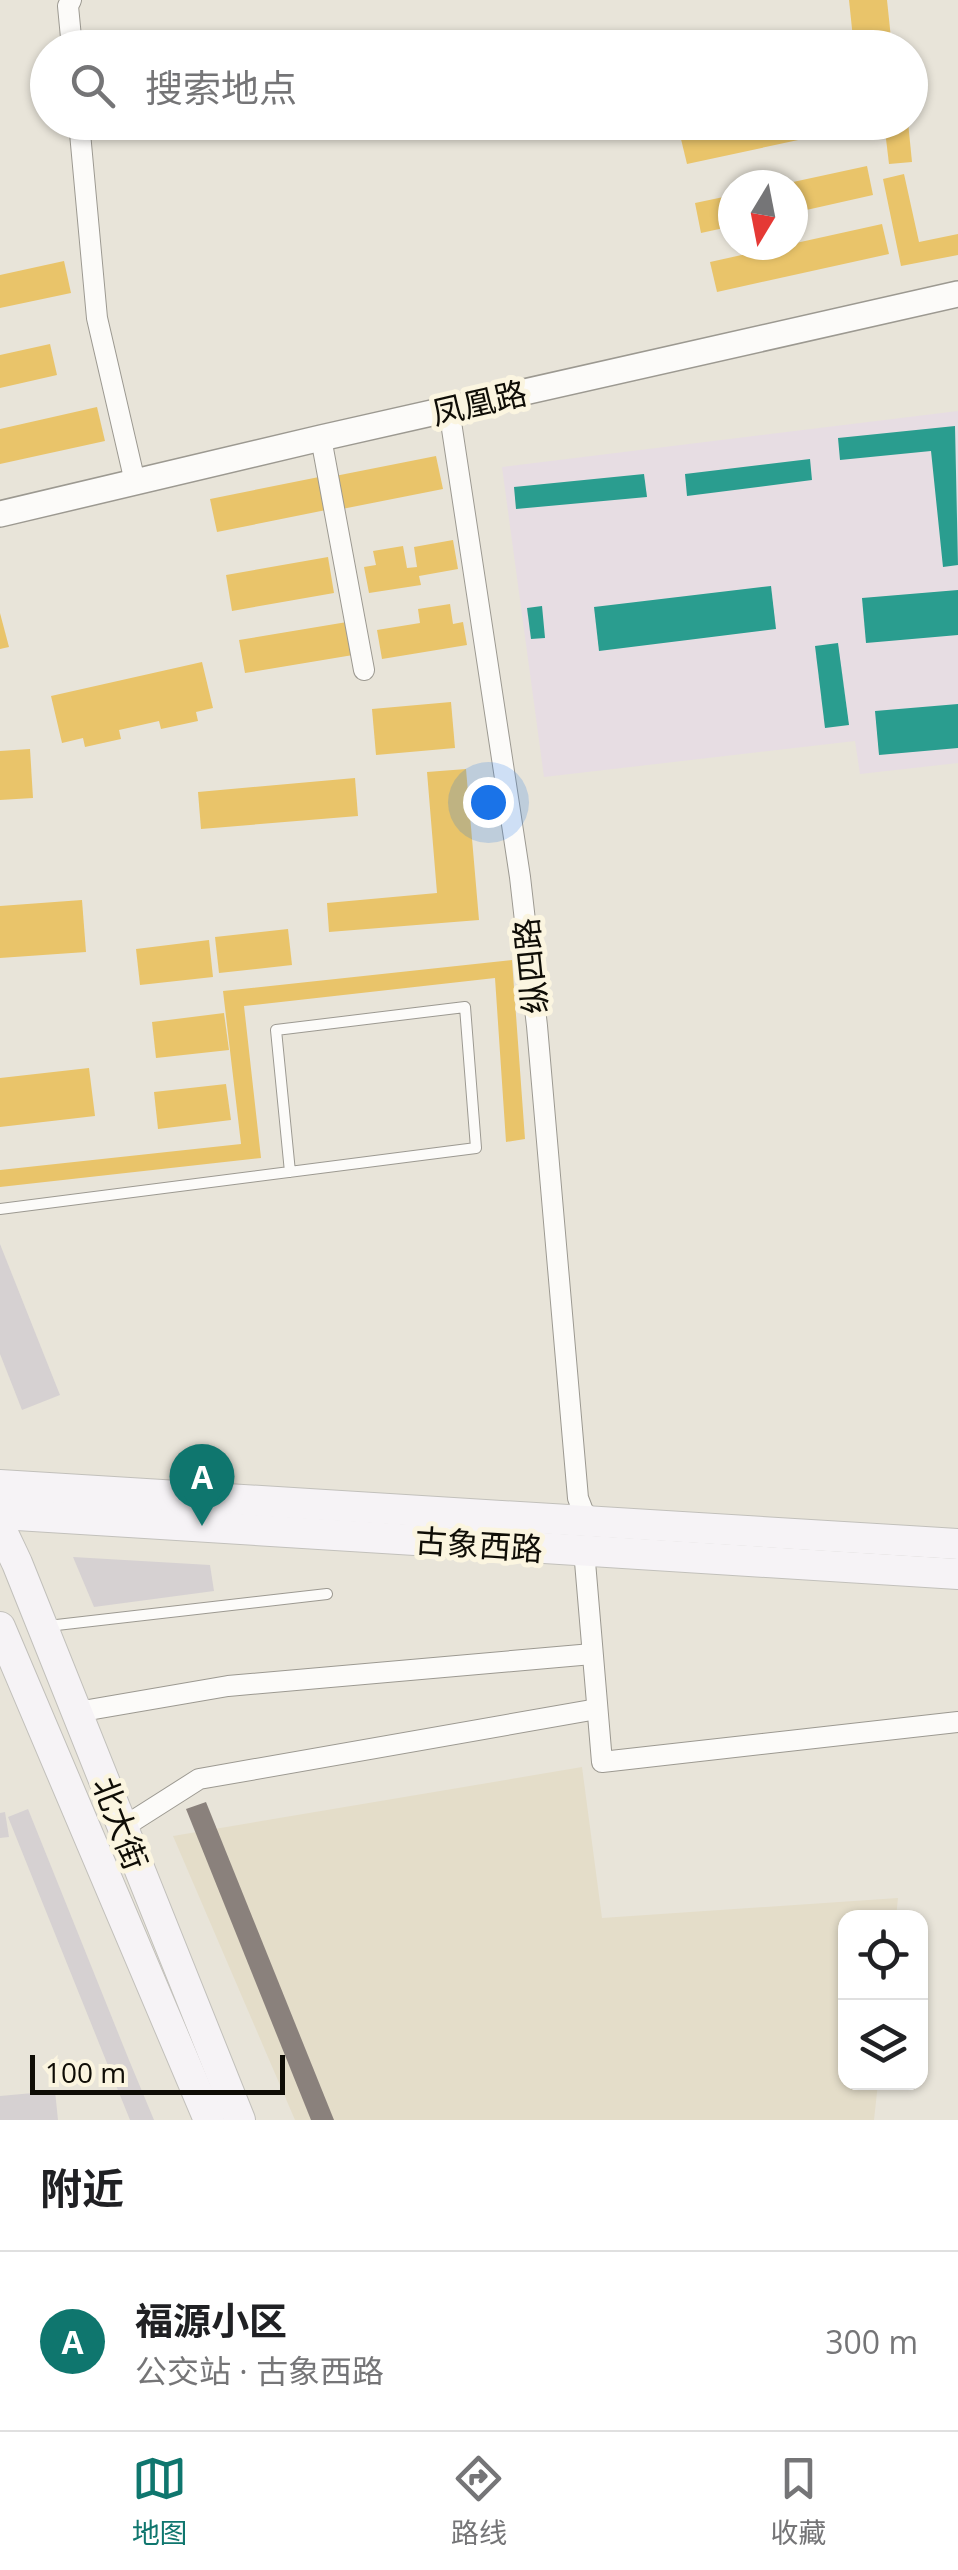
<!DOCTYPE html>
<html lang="zh">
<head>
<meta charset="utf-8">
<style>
	:root { --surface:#fff; --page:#f2f2f2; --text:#202124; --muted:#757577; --line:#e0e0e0; --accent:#0f766e }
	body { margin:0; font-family:"Open Sans","Noto Sans SC",sans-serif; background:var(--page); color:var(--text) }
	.controls { position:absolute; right:30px; bottom:30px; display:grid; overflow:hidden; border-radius:20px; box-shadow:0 2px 8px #0004 }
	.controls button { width:90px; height:90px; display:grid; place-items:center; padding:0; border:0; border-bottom:2px solid var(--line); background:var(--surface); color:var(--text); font:50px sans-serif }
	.compass { position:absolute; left:718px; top:170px; width:90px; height:90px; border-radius:50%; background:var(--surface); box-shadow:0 2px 8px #0004; rotate:190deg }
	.scale { position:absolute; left:30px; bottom:25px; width:255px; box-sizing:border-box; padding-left:10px; border:5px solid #0f0d06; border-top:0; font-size:28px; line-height:35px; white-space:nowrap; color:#0f0d06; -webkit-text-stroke:8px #fbf5e0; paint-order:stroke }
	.you { position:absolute; left:488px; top:802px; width:35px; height:35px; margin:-25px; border:8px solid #fff; border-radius:50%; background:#1a73e8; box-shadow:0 0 0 15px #1a73e833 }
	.badge { display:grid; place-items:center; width:65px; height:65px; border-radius:50%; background:var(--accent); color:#fff; font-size:32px; font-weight:700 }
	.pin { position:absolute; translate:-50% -82px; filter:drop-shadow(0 2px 5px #0008) }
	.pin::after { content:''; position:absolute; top:52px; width:35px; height:30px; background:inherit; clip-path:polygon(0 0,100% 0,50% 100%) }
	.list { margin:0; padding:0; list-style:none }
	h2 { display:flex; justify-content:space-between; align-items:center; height:130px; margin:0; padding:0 40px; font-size:42px }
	h2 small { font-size:32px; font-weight:400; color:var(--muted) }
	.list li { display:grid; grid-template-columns:65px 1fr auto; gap:30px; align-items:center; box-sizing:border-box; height:180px; padding:0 40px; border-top:2px solid var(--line) }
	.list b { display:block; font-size:38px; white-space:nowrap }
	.list p { margin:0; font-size:32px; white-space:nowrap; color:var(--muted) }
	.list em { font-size:32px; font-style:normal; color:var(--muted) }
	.icon { flex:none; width:55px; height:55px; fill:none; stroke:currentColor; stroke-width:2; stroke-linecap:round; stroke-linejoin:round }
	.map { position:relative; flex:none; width:958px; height:2120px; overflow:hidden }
	.search { position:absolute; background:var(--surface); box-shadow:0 2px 8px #0004; left:30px; right:30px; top:30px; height:110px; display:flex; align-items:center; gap:25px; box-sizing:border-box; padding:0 35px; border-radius:55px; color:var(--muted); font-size:38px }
	.sheet { height:310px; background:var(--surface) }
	nav { display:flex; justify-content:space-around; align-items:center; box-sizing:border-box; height:140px; border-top:2px solid var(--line); background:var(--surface); font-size:28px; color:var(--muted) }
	nav a { display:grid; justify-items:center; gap:5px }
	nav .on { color:var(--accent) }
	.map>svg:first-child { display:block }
</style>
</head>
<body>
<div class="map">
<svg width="958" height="2120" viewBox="0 0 958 2120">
	<rect width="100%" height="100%" fill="#e8e4d9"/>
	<polygon fill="#e4ddc9" points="582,1767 602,1918 898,1898 896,1917 846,1918 846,2082 878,2083 874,2120 295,2120 173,1836"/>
	<polygon fill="#e7dde3" points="958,411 958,763 860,774 855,741 544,777 502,467"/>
	<g fill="#e9c46a">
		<polygon points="849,0 887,0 892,48 854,48"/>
		<polygon points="736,122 858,122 859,127 687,164 680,135"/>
		<polygon points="884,122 908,122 912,162 889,164"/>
		<polygon points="867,166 873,195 793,213 793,182"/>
		<polygon points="904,174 919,242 958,234 958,255 901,266 883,179"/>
		<polygon points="733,195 733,226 701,233 695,203"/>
		<polygon points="882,224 889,254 717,292 710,262"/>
		<polygon points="64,261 71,293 0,308 0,275"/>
		<polygon points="50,344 57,375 0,388 0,355"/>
		<polygon points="97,407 105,441 0,464 0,429"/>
		<polygon points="436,456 443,489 342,509 335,476"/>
		<polygon points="319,477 326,510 217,532 210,499"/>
		<polygon points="453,540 458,569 419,576 421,585 369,593 364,567 376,565 373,551 403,546 407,568 417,567 414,547"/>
		<polygon points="328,557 334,593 232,611 226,575"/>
		<polygon points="450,604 453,624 463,622 467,645 382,659 377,630 420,623 418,609"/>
		<polygon points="0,613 9,647 0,649"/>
		<polygon points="347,622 353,655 245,673 239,640"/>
		<polygon points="202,662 213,708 196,712 198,721 161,729 159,721 119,730 121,739 85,747 83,738 62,743 51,696"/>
		<polygon points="451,702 455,748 376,755 372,709"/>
		<polygon points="30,749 33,798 0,800 0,751"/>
		<polygon points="466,769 479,920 329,932 327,903 437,893 427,772"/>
		<polygon points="355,778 358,816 201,829 198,792"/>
		<polygon points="82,900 86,952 0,958 0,906"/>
		<polygon points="288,929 292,965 219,973 215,937"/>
		<polygon points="209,940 213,977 140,985 136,949"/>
		<polygon points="512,960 525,1139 506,1142 495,978 244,1006 261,1158 0,1187 0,1170 241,1144 223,991"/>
		<polygon points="224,1013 229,1050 156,1058 152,1022"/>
		<polygon points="89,1068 95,1116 0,1127 0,1078"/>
		<polygon points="226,1084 231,1120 158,1129 154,1092"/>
	</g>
	<g fill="#2a9d8f">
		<polygon points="955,426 958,565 943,567 931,451 840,460 838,438"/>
		<polygon points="810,459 812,480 687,496 685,474"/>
		<polygon points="644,474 647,497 516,509 514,487"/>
		<polygon points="771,586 776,629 599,651 594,607"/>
		<polygon points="958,590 958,635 866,643 862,598"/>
		<polygon points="542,606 545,638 531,639 527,608"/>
		<polygon points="838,643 849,725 825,728 815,646"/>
		<polygon points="958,704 958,748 879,755 875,711"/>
	</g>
	<polygon fill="#8a817c" points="206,1802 334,2120 311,2120 186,1809"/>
	<g fill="#d6d1d2">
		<polygon points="0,1244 60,1395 22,1410 0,1354"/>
		<polygon points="73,1557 210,1565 214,1591 94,1607"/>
		<polygon points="28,1809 129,2060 154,2120 130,2120 109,2068 8,1817"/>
		<polygon points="5,1812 9,1837 0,1838 0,1813"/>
		<polygon points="55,2091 58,2120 0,2120 0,2096"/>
	</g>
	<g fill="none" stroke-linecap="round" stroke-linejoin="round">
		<defs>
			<g id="service">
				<polyline points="0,1209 476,1148 465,1007 276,1030 290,1172"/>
				<polyline points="48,1626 327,1594"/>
			</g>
			<g id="minor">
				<polyline points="71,0 68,6 72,48"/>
				<polyline points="79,122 97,318 135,482"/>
				<polyline points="449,409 520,877 537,1026 578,1498 583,1511 593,1521"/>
				<polyline points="321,438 364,670"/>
				<polyline points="584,1550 602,1762 958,1722"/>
				<polyline points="77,1712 228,1686 592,1654"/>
				<polyline points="122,1828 199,1779 597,1709"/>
			</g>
			<polyline id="tertiary" points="0,514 321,438 958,294"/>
			<g id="primary">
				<polyline points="0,1485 958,1544"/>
				<polyline points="0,1514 958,1574"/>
				<polyline points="0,1527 17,1563 240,2120"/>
				<polyline points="0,1627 209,2120"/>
			</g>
		</defs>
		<use href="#service" stroke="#9c9991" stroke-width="12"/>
		<use href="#minor" stroke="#9c9991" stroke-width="22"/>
		<use href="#tertiary" stroke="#9c9991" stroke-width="28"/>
		<use href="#primary" stroke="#c2c0bb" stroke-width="32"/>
		<use href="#service" stroke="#fcfbf9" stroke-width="10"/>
		<use href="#minor" stroke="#fcfbf9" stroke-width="20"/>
		<use href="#tertiary" stroke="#fcfbf9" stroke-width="25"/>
		<use href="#primary" stroke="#f6f3f6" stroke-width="30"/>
	</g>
	<g text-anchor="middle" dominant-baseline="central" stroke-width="10" stroke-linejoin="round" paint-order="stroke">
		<g font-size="32" fill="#0f0d06" stroke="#fbf5e0">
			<text transform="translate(479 402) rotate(-13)">凤凰路</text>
			<text transform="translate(530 966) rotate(-96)">纵四路</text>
			<text transform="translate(479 1544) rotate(4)">古象西路</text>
			<text transform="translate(121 1823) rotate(69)">北大街</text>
		</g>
	</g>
</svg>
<div class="controls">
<button><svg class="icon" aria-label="locate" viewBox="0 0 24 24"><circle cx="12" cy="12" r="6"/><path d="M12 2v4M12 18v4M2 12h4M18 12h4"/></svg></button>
<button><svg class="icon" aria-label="layers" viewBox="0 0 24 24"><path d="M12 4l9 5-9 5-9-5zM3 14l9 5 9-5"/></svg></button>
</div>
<svg class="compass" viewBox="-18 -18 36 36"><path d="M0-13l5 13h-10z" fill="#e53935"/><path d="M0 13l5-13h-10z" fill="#757577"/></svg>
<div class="scale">100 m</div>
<div class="you"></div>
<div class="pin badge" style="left:202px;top:1526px">A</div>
<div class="search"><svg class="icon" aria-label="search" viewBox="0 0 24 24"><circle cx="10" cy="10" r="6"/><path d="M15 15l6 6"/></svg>搜索地点</div>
</div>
<section class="sheet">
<h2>附近<small></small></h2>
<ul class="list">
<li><span class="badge">A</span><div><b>福源小区</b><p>公交站 · 古象西路</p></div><em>300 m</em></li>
</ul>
</section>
<nav>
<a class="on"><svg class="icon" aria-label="map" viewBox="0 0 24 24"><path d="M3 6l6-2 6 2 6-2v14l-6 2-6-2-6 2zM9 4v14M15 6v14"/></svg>地图</a>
<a><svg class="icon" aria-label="directions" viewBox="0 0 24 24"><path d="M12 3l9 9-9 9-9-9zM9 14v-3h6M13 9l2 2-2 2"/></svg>路线</a>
<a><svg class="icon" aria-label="saved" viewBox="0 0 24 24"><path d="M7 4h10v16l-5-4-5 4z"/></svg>收藏</a>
</nav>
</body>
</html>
